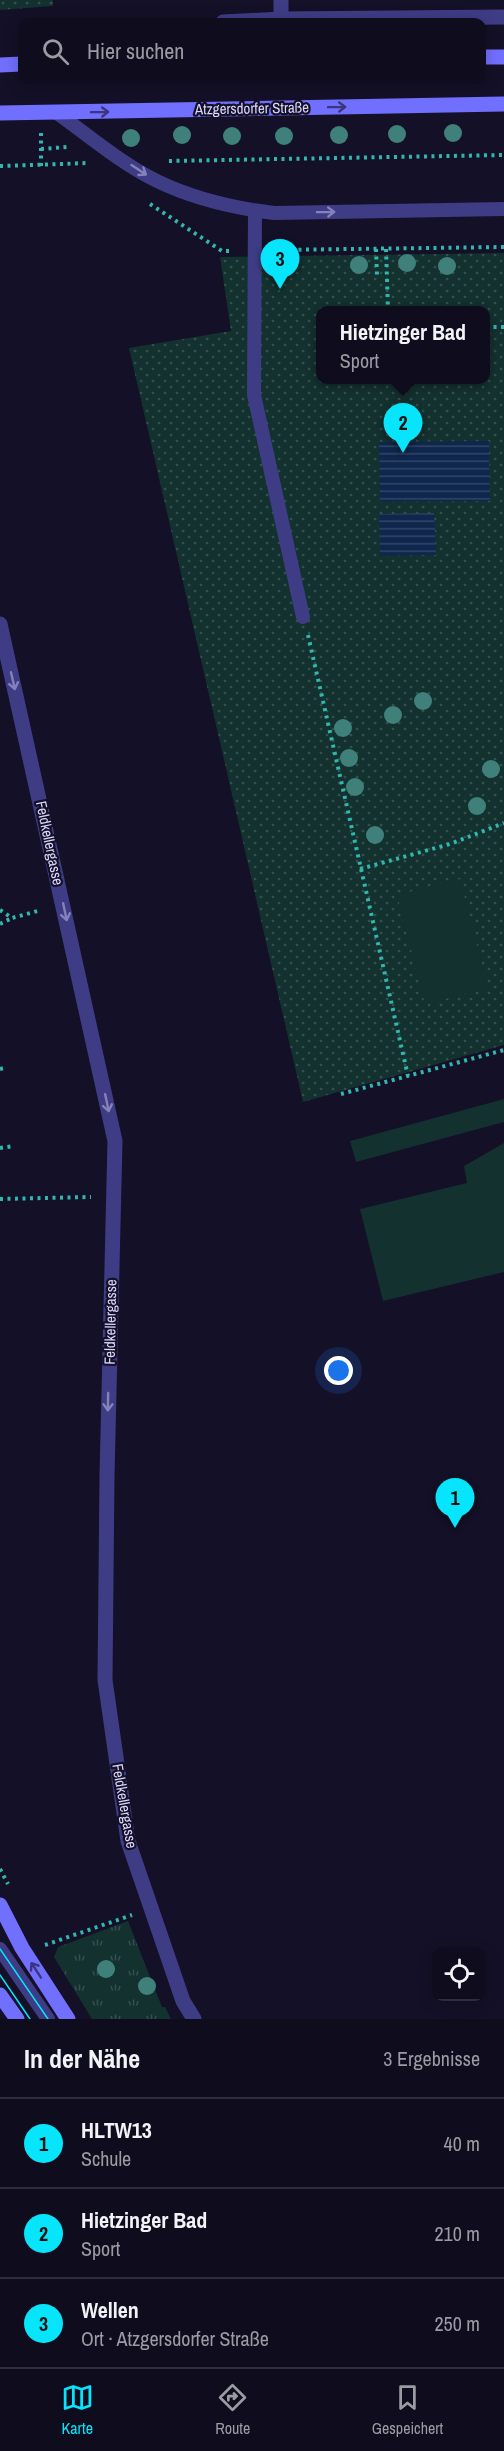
<!DOCTYPE html>
<html lang="de">
<head>
<meta charset="utf-8">
<style>
	:root { --surface:#0f0c1d; --page:#1d1a2a; --text:#f1f3f6; --muted:#9b9ba4; --line:#2f2c3b; --accent:#06e5fb }
	body { margin:0; font-family:"Archivo Narrow",sans-serif; background:var(--page); color:var(--text) }
	.controls { position:absolute; right:18px; bottom:18px; display:grid; overflow:hidden; border-radius:12px; box-shadow:0 3px 15px #0003 }
	.controls button { width:54px; height:54px; display:grid; place-items:center; padding:0; border:0; border-bottom:2px solid var(--line); background:var(--surface); color:var(--text); font:30px sans-serif }
	.you { position:absolute; left:339px; top:1371px; width:21px; height:21px; margin:-15px; border:4px solid #fff; border-radius:50%; background:#1a73e8; box-shadow:0 0 0 9px #1a73e833 }
	.badge { display:grid; place-items:center; width:39px; height:39px; border-radius:50%; background:var(--accent); color:#111; font-size:20px; font-weight:700 }
	.pin { position:absolute; translate:-50% -50px; filter:drop-shadow(0 2px 3px #0008) }
	.pin::after { content:''; position:absolute; top:32px; width:21px; height:18px; background:inherit; clip-path:polygon(0 0,100% 0,50% 100%) }
	.popup { position:absolute; left:316px; top:306px; width:174px; height:78px; box-sizing:border-box; display:grid; place-content:center; border-radius:12px; background:var(--surface); filter:drop-shadow(0 2px 4px #0005); font-size:20px; white-space:nowrap; color:var(--muted) }
	.popup b { font-size:22px; color:var(--text) }
	.popup::after { content:''; position:absolute; left:50%; top:100%; margin-left:-12px; border:12px solid transparent; border-top-color:var(--surface) }
	.list { margin:0; padding:0; list-style:none }
	h2 { display:flex; justify-content:space-between; align-items:center; height:78px; margin:0; padding:0 24px; font-size:26px }
	h2 small { font-size:20px; font-weight:400; color:var(--muted) }
	.list li { display:grid; grid-template-columns:39px 1fr auto; gap:18px; align-items:center; box-sizing:border-box; height:90px; padding:0 24px; border-top:2px solid var(--line) }
	.list b { display:block; font-size:22px; white-space:nowrap }
	.list p { margin:0; font-size:20px; white-space:nowrap; color:var(--muted) }
	.list em { font-size:20px; font-style:normal; color:var(--muted) }
	.icon { flex:none; width:33px; height:33px; fill:none; stroke:currentColor; stroke-width:2; stroke-linecap:round; stroke-linejoin:round }
	.map { position:relative; flex:none; width:504px; height:2019px; overflow:hidden }
	.search { position:absolute; background:var(--surface); box-shadow:0 3px 15px #0003; left:18px; right:18px; top:18px; height:66px; display:flex; align-items:center; gap:15px; box-sizing:border-box; padding:0 21px; border-radius:12px; color:var(--muted); font-size:22px }
	.sheet { height:348px; background:var(--surface) }
	nav { display:flex; justify-content:space-around; align-items:center; box-sizing:border-box; height:84px; border-top:2px solid var(--line); background:var(--surface); font-size:16px; color:var(--muted) }
	nav a { display:grid; justify-items:center; gap:3px }
	nav .on { color:var(--accent) }
	.map>svg:first-child { display:block }
</style>
</head>
<body>
<div class="map">
<svg width="504" height="2019" viewBox="0 0 504 2019">
	<defs>
		<pattern id="grass-dots" width="8" height="8" patternUnits="userSpaceOnUse" patternTransform="scale(1.5)"><rect width="8" height="8" fill="#13312f"/><path d="M2 2h.1M6 6h.1" fill="none" stroke="#354e4e" stroke-width="1.8" stroke-linecap="round"/></pattern>
		<pattern id="park-tufts" width="24" height="20" patternUnits="userSpaceOnUse" patternTransform="scale(1.5)"><rect width="24" height="20" fill="#13312f"/><path d="M3 7l-1-3M5 7V3M7 7l1-3M15 17l-1-3M17 17v-4M19 17l1-3" fill="none" stroke="#354e4e"/></pattern>
		<pattern id="water-rules" width="6" height="5" patternUnits="userSpaceOnUse" patternTransform="scale(1.5)"><rect width="6" height="5" fill="#0f274c"/><path d="M0 2.5h6" fill="none" stroke="#314667"/></pattern>
	</defs>
	<rect width="100%" height="100%" fill="#141027"/>
	<g fill="url(#grass-dots)" fill-rule="evenodd">
		<polygon points="0,0 53,0 53,6 0,10"/>
		<path d="M504,253v792l-201,57 -174,-754 102,-17 -11,-74zM320,310h166v70h-166z"/>
	</g>
	<polygon fill="url(#park-tufts)" points="128,1921 162,2007 165,2007 171,2019 92,2019 54,1957 58,1947"/>
	<g fill="#13312f">
		<polygon points="460,879 488,988 425,1004 397,895"/>
		<polygon points="504,1099 504,1122 356,1162 350,1141"/>
		<polygon points="504,1143 504,1272 383,1301 360,1209 467,1183 464,1166"/>
	</g>
	<g fill="url(#water-rules)">
		<polygon points="489,441 490,501 380,502 379,442"/>
		<polygon points="434,513 436,555 380,556 379,514"/>
	</g>
	<g fill="none" stroke-linecap="round" stroke-linejoin="round">
		<g stroke="#31b7ae" stroke-width="4" stroke-dasharray="3 4.5" stroke-linecap="butt">
			<polyline points="41,133 41,166"/>
			<polyline points="41,149 67,147"/>
			<polyline points="169,161 504,155"/>
			<polyline points="0,166 89,163"/>
			<polyline points="150,204 222,251 233,251"/>
			<polyline points="376,249 377,276"/>
			<polyline points="386,249 388,310"/>
			<polyline points="276,250 504,247"/>
			<polyline points="486,327 504,327"/>
			<polyline points="308,635 408,1076"/>
			<polyline points="360,869 450,844 504,823"/>
			<polyline points="0,910 12,918 41,910"/>
			<polyline points="0,924 12,918"/>
			<polyline points="0,1069 4,1068"/>
			<polyline points="341,1094 504,1050"/>
			<polyline points="0,1148 14,1146"/>
			<polyline points="0,1199 91,1197"/>
			<polyline points="0,1869 8,1884"/>
			<polyline points="45,1945 132,1915"/>
		</g>
		<g stroke="#3e3c85" stroke-width="14">
			<path d="M57,113c31,22 66,52 100,68 37,18 76,27 117,32l230,-4"/>
			<polyline points="255,211 254,395 303,617"/>
			<polyline points="0,1949 48,2019"/>
		</g>
		<g stroke="#3e3c85" stroke-width="15">
			<polyline points="281,19 281,0"/>
			<polyline points="223,22 281,19 504,17"/>
			<polyline points="0,624 115,1141 107,1476 105,1680 128,1841 183,2001 194,2019"/>
		</g>
		<g stroke="#716ffd" stroke-width="15">
			<polyline points="482,57 504,57"/>
			<polyline points="0,65 22,64"/>
			<polyline points="0,113 504,104"/>
			<polyline points="0,1905 22,1948 68,2019"/>
			<polyline points="0,1995 17,2019"/>
		</g>
		<g stroke="#06e5fb" stroke-width="1.5">
			<polyline points="0,1949 48,2019"/>
			<polyline points="0,1975 30,2019"/>
		</g>
	</g>
	<g fill="#3f817a">
		<circle cx="453" cy="133" r="9"/>
		<circle cx="397" cy="134" r="9"/>
		<circle cx="182" cy="135" r="9"/>
		<circle cx="339" cy="135" r="9"/>
		<circle cx="232" cy="136" r="9"/>
		<circle cx="284" cy="136" r="9"/>
		<circle cx="131" cy="138" r="9"/>
		<circle cx="284" cy="260" r="9"/>
		<circle cx="407" cy="263" r="9"/>
		<circle cx="359" cy="265" r="9"/>
		<circle cx="447" cy="266" r="9"/>
		<circle cx="423" cy="701" r="9"/>
		<circle cx="393" cy="715" r="9"/>
		<circle cx="343" cy="728" r="9"/>
		<circle cx="349" cy="758" r="9"/>
		<circle cx="491" cy="769" r="9"/>
		<circle cx="355" cy="787" r="9"/>
		<circle cx="477" cy="806" r="9"/>
		<circle cx="375" cy="835" r="9"/>
		<circle cx="106" cy="1969" r="9"/>
		<circle cx="147" cy="1986" r="9"/>
	</g>
	<defs><path id="oneway-shaft" d="M-6 0H5M1.5-3L5.5 0L1.5 3" fill="none" stroke-width="1.6" stroke-linecap="round" stroke-linejoin="round" transform="scale(1.5)"/></defs>
	<g stroke="#39367d">
		<use href="#oneway-shaft" transform="translate(337 107) rotate(-1)"/>
		<use href="#oneway-shaft" transform="translate(100 112) rotate(-1)"/>
		<use href="#oneway-shaft" transform="translate(36 1970) rotate(-123)"/>
	</g>
	<g stroke="#8481bb">
		<use href="#oneway-shaft" transform="translate(139 170) rotate(33)"/>
		<use href="#oneway-shaft" transform="translate(326 212) rotate(-1)"/>
		<use href="#oneway-shaft" transform="translate(13 681) rotate(77)"/>
		<use href="#oneway-shaft" transform="translate(65 912) rotate(78)"/>
		<use href="#oneway-shaft" transform="translate(107 1103) rotate(78)"/>
		<use href="#oneway-shaft" transform="translate(108 1402) rotate(91)"/>
	</g>
	<g text-anchor="middle" dominant-baseline="central" stroke-width="4.5" stroke-linejoin="round" paint-order="stroke">
		<g font-size="15" fill="#dad6fe" stroke="#141027">
			<text transform="translate(252 108) rotate(-1)">Atzgersdorfer Straße</text>
			<text transform="translate(50 843) rotate(78)">Feldkellergasse</text>
			<text transform="translate(110 1322) rotate(-89)">Feldkellergasse</text>
			<text transform="translate(125 1806) rotate(80)">Feldkellergasse</text>
		</g>
	</g>
</svg>
<div class="controls">
<button><svg class="icon" aria-label="locate" viewBox="0 0 24 24"><circle cx="12" cy="12" r="6"/><path d="M12 2v4M12 18v4M2 12h4M18 12h4"/></svg></button>
</div>
<div class="you"></div>
<div class="pin badge" style="left:455px;top:1528px">1</div>
<div class="pin badge" style="left:403px;top:453px">2</div>
<div class="popup"><b>Hietzinger Bad</b>Sport</div>
<div class="pin badge" style="left:280px;top:289px">3</div>
<div class="search"><svg class="icon" aria-label="search" viewBox="0 0 24 24"><circle cx="10" cy="10" r="6"/><path d="M15 15l6 6"/></svg>Hier suchen</div>
</div>
<section class="sheet">
<h2>In der Nähe<small>3 Ergebnisse</small></h2>
<ul class="list">
<li><span class="badge">1</span><div><b>HLTW13</b><p>Schule</p></div><em>40 m</em></li>
<li><span class="badge">2</span><div><b>Hietzinger Bad</b><p>Sport</p></div><em>210 m</em></li>
<li><span class="badge">3</span><div><b>Wellen</b><p>Ort · Atzgersdorfer Straße</p></div><em>250 m</em></li>
</ul>
</section>
<nav>
<a class="on"><svg class="icon" aria-label="map" viewBox="0 0 24 24"><path d="M3 6l6-2 6 2 6-2v14l-6 2-6-2-6 2zM9 4v14M15 6v14"/></svg>Karte</a>
<a><svg class="icon" aria-label="directions" viewBox="0 0 24 24"><path d="M12 3l9 9-9 9-9-9zM9 14v-3h6M13 9l2 2-2 2"/></svg>Route</a>
<a><svg class="icon" aria-label="saved" viewBox="0 0 24 24"><path d="M7 4h10v16l-5-4-5 4z"/></svg>Gespeichert</a>
</nav>
</body>
</html>
